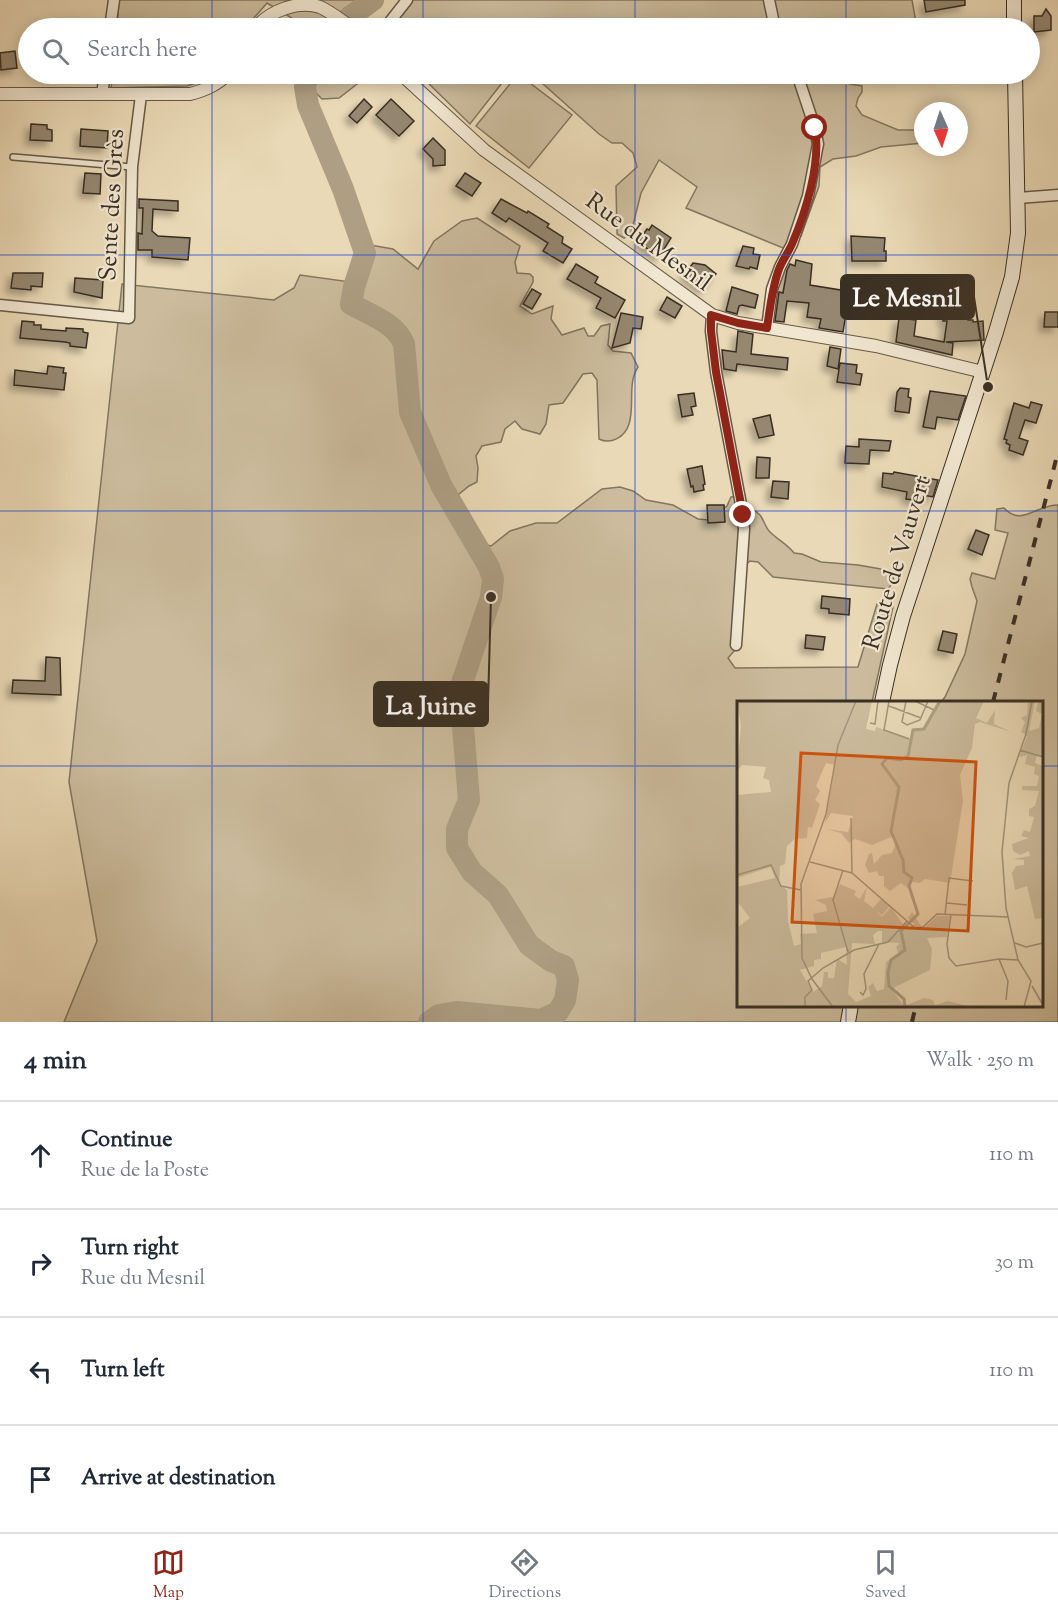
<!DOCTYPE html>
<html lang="en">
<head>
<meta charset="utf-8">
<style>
	:root { --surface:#fff; --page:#f2f2f3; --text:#1f2937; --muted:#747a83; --line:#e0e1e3; --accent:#8f2418 }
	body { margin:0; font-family:"Sorts Mill Goudy",serif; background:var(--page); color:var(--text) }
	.compass { position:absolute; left:914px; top:102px; width:54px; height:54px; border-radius:50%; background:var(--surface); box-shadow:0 3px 15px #0003; rotate:177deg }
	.stop { position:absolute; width:18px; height:18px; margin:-14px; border:4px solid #8f2418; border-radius:50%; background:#fff }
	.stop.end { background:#8f2418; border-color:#fff; box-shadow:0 2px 6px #0008 }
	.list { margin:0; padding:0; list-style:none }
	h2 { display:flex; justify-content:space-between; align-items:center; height:78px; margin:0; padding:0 24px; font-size:26px }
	h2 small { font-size:20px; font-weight:400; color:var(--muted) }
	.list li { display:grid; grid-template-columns:39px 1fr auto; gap:18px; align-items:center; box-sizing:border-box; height:108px; padding:0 24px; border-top:2px solid var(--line) }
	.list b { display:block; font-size:22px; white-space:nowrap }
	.list p { margin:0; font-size:20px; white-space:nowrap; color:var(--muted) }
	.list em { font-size:20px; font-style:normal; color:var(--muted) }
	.icon { flex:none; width:33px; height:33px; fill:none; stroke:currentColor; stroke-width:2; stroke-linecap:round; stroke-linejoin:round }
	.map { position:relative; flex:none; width:1058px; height:1022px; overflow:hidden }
	.search { position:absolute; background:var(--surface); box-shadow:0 3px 15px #0003; left:18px; right:18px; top:18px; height:66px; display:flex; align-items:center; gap:15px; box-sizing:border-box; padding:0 21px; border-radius:33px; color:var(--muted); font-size:22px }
	.sheet { height:510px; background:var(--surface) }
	nav { display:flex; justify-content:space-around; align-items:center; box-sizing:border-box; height:84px; border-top:2px solid var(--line); background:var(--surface); font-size:16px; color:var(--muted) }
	nav a { display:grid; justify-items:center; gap:3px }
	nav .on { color:var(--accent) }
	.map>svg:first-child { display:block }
</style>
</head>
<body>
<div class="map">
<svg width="1058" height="1022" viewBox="0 0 1058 1022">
	<defs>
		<filter id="shadow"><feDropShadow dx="-5" dy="5" stdDeviation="3" flood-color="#0004"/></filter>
	</defs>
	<rect width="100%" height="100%" fill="#ead9b6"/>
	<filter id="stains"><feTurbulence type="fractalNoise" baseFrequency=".00333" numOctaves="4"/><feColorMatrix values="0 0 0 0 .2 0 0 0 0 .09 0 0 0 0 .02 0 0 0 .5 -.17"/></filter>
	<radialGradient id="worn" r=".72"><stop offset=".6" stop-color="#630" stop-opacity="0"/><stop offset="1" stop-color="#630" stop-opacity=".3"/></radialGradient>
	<g fill="#ccbc9d" stroke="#827660" stroke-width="1.5">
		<polygon points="119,0 366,0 349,14 345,8 326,28 308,28 267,3 245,28 117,28"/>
		<polygon points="413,0 912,0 917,28 390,28"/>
		<polygon points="113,74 218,74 216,77 187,86 111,88"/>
		<polygon points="305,74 361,74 361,81 339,98 322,99 304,81"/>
		<polygon points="419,74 509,74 470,124"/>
		<polygon points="518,74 572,115 529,168 476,126"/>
		<polygon points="532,74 855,74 850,84 862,86 862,92 858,98 856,106 862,115 898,130 923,130 923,143 881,147 856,156 833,159 820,167 819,186 801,236 783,248 686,208 697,187 659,160 641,193 631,233 624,238 617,234 616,186 637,167 633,153 622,143 612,143 599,134"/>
		<path d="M477,218l43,28 -5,16 2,11 13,1 3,3v5l-13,24 12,8 21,-8 -2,13 11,16 22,-7 4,8h6l7,-10 9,-2 -2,21 5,6 18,2 7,14c-11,17 -3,38 -9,57 -4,13 -18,21 -30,15l-2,-59 -5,-7 -9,1 -20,29 -14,2 -3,19 -6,10 -18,-5 -7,-8 -10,8 -4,13 -19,4 -6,10 2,12 -1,14 -8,4 -22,18c7,32 14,35 44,42l19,-15 26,-8h21l45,-34 18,-2 13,4 13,9 27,5 25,14 11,1 18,-14 4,-9 9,-1c7,15 11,10 20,19 4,5 5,12 10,17 8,8 17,12 24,21l8,1 19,8 37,3 34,6 2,10 -6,8 -115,-12 -15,-15 -8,-1 -8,7 -7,82 -7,8 7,10 123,-1 19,-63 16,3 -21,95h-134v303h304v-303h-101l4,-5 20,-43 12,-53 -5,-14 -2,-8 2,-6 23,6 13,-46 -13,-3 2,-21 7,-1c18,19 31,-3 54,-3v517h-994l33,-81 -28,-159 53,-498 152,16 20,-12 6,-13 50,7c1,-21 3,-27 20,-37l23,4 25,20 16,-28 28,-20z"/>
	</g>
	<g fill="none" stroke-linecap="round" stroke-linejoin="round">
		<g stroke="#ae9f84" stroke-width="22">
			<polyline points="335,28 373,0"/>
			<path d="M308,74l-3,13 3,18 35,84 22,64 -11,34 -3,17c19,11 45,19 53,40l6,68 31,73 48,82 4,12 -2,18 -29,86 1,44 6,73 -12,29v19l15,24 26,23 31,50 22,16 13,5 4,14 -3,20 -7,12 -17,8 -84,-8 -18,3 -10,7"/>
		</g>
	</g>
	<g fill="#95876f" stroke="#392f23" stroke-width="1.5" filter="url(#shadow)">
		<polygon points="924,0 965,0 965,5 926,12"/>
		<polygon points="1046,9 1051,16 1051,30 1034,32 1034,16 1042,16"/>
		<polygon points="15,51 17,68 1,70 0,53"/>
		<polygon points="364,99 372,107 357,123 349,116"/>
		<polygon points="391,99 414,121 399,136 376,115"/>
		<polygon points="31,124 47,125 47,129 52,130 52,141 30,140"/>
		<polygon points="81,129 108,131 107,148 80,146"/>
		<polygon points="433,138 445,150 445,165 433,166 433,159 423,149"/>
		<polygon points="85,173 101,174 100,194 83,193"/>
		<polygon points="465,173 481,183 472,196 456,186"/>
		<polygon points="139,199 178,201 178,211 153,209 152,231 158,236 190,238 188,260 152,257 152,250 138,250 138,233 142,234 143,208 139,208"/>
		<polygon points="501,199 527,213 528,211 549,224 547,227 563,237 562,243 572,249 563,263 543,251 548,243 509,218 506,222 492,213"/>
		<polygon points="652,225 671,238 659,257 638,242 647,229 649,230"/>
		<polygon points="851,236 885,238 884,251 886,251 886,261 852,261"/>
		<polygon points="743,246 754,248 753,254 760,255 757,269 750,267 749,269 736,266"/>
		<polygon points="796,260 812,264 810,285 859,293 858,308 847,307 843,332 819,328 821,319 807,317 809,303 787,301 784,322 775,321 779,292 783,293 787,270 790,264 795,266"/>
		<polygon points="693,263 705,265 716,274 704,290 684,275"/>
		<polygon points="576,264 598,277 595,283 625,300 615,318 596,308 601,298 567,279"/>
		<polygon points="13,273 43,273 42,287 31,286 31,290 11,288"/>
		<polygon points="75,278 103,280 102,298 74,292"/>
		<polygon points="732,287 758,295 755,308 742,305 739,306 737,314 726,311"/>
		<polygon points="532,289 541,294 532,309 523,304"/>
		<polygon points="667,297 682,306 675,318 660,310"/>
		<polygon points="944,311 954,312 953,319 968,318 968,320 973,320 973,322 983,321 984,340 946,342 953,343 952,355 896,342 899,318 916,320 914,336 944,342 947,321 943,321"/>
		<polygon points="1045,312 1058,312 1058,327 1044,327"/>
		<polygon points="621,313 643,317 641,329 633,328 630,343 612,348"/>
		<polygon points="22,321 34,322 34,325 41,325 41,329 66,331 66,328 83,329 83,332 88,333 86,348 70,346 70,343 65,342 20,338"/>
		<polygon points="738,331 753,334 751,354 788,358 787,370 737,364 736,371 724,369 722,350 736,352"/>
		<polygon points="830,347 841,349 838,369 827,366"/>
		<polygon points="840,363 857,365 856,373 862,374 860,385 837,382"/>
		<polygon points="48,366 64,368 63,373 66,373 64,390 14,385 15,370 47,374"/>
		<polygon points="900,388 909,389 908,397 911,398 909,413 895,411 897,392"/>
		<polygon points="930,391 966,396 958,420 937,417 935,429 923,427"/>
		<polygon points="694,393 696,406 691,407 693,415 682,417 678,395"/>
		<polygon points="1031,402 1042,405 1036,423 1025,420 1019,438 1028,441 1023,455 1009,450 1010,445 1006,443 1007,440 1004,439 1014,403 1029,408"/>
		<polygon points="770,415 774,435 759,438 753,419"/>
		<polygon points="859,439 891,441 889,451 870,450 869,464 845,463 846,446 859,447"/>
		<polygon points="757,457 770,458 769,478 756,478"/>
		<polygon points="702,466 705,484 703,485 704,490 694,492 693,486 691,487 687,469"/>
		<polygon points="894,472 938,480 933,497 923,495 921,501 906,499 907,492 882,487 883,473 893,474"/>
		<polygon points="773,481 789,482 788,499 771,497"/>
		<polygon points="707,505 724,505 725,522 708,523"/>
		<polygon points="976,530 989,535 982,555 968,549"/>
		<polygon points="822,596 850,599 849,615 829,613 829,609 821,608"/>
		<polygon points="943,631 957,634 953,653 938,650"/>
		<polygon points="806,635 825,637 823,650 805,648"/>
		<polygon points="46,657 60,658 61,695 12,693 13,680 45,681"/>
	</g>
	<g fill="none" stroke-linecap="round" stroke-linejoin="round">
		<defs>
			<polyline id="service" points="13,157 132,167"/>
			<g id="minor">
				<polyline points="769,0 775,28"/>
				<polyline points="110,28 114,0"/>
				<polyline points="385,28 407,0"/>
				<polyline points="102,94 105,74"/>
				<polyline points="1018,198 1058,195"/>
				<polyline points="0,305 129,318 132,167 141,95"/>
				<polyline points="712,315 711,331 716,372 743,515 744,529 736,645"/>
				<polyline points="767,328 772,289 780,267 792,244 808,196 818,144 815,128 797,74"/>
			</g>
			<g id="tertiary">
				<path d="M256,28c13,-17 42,-28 64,-21 11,5 22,14 32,21"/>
				<polyline points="401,74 484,150 712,315 738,323 876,346 983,372"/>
				<path d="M0,94h190c16,-4 26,-9 38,-20"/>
			</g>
			<g id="secondary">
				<polyline points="1014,0 1014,28"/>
				<polyline points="882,702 890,665 903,616 996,332 1012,277 1018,233 1015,74"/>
				<polyline points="848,1022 851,1005"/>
			</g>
		</defs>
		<use href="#service" stroke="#655a48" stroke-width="8"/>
		<use href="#minor" stroke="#655a48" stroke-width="13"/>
		<use href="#tertiary" stroke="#655a48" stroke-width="14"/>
		<use href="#secondary" stroke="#392f23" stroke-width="16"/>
		<use href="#service" stroke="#f1e6d0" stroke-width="5"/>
		<use href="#minor" stroke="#f1e6d0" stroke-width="10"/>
		<use href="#tertiary" stroke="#f1e6d0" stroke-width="12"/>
		<use href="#secondary" stroke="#f1e6d0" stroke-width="14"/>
		<g stroke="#392f23" stroke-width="4" stroke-dasharray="10 10" stroke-linecap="butt">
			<polyline points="993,702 1058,452"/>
			<polyline points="912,1022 916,1005"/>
		</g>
	</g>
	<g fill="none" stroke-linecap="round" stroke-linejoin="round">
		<path stroke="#8f2418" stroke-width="8" d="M743,515l-27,-143 -5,-41v-16l27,8 29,5c3,-20 5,-40 12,-59 3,-8 9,-16 13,-25 14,-32 29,-81 23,-116"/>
	</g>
	<path fill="none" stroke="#1d4ed8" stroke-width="1.5" stroke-opacity="0.55" d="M212,0v28M423,0v28M635,0v28M846,0v28M212,74v948M423,74v948M635,74v948M846,74v628M0,255h1058M0,511h1058M0,766h738M1042,766h16M846,1005v17"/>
	<g text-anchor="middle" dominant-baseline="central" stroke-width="4.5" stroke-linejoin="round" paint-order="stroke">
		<g font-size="24" fill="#392f23" stroke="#f1e6d0">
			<text transform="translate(113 205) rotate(-87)">Sente des Grès</text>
			<text transform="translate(648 243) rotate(36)">Rue du Mesnil</text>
			<text transform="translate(898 563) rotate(-73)">Route de Vauvert</text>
		</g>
	</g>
	<g transform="translate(737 701)">
		<rect width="306" height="306" fill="#ead9b6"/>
		<path d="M0,0h135l-6,28 9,2 1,-4 34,11 3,-9h9l16,-28h46l-8,17 11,5 8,-13 -1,14 17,8 -31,-10 -5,2 -3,24 -12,27 3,26 -13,82 -25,-4 -5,4 -8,-1 -4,6 -7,-5 -11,8 -6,-5v-10h-5l-2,-5 -8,2 -4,-8 4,-11 3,-1 2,11 8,-9 10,-2 5,-12 -6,-4 -19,8 -17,-6 -6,4 -8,-10 -16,-4 23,3 5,-16 -22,-3 -6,10 10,-58 -9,-2 -10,23 4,5 -5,9 5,4 -8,24 -4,-1 -1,11 -12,1 -8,7 -2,18 -5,2 -1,18 8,6 1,31 6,25 7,-2 -1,-10 17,-1 -4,-19 14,-3 -1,-6 -11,-5 18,-3 7,-13 16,7 -2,4 6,4 7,-12 -3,14 9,7 8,-9 9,7 -8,9 -6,-4 6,6 9,-10 15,22 8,-5 -6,-6 4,-6 11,17 14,-13h13l-3,21 -20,1 5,11 -2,21 -39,19 13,17 20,-8 9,2 2,5 13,-4 23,6h-234v-79l13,-10 -13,-17v-14l38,-9 -4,-11 -34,11v-83l34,-3 -2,-12 -6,-2 3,-11 -24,-2 -5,6 4,-45zM141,230h4v11l18,1 -4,4 3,7 -13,8 -2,27 -7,2 -4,-8 -5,4 3,9 -15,6 -8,-8 4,-51 23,1 -2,-9zM109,246l1,18 -10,-6 -3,19h-6v-6h-4l-2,14 -9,6 -13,-22 14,-4v-6l7,-1v-6zM291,0h7l-6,30 10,-3 3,-14 -6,-3 2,-10h5v56l-6,-2 -2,8 8,3v152l-8,1 -8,-33 -12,4 -3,-17 4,-7 8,-1v-5l-11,-1 17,-3 -1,-5 -9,4 -7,-4 -1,-7 17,-6 -8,-2 3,-6 6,2 4,-15 -5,-1v-7l6,-3 4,-15 -17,-1v-4h15l2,-10 -5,-2 1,-7 -10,-3 2,-9 -8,2 8,-21 -6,-4 4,-10 -4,-4 6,-3z" fill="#ccbc9d" fill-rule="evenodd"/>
		<path fill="none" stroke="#ae9f84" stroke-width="3" d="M168,306l-1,-8 -15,-13 -1,-13 3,-13 14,-10 -4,-19 17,-17 -9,-28 3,-8 -8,-6 -1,-12 -12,-29 8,-44 -17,-23 5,-6 14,2 7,-4 5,-26 11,-1 16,-28"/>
		<path fill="none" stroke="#a3957b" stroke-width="1.5" d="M152,0l-5,29 25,9M169,0l-4,21 5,3 13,-5 8,-19M178,0l19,9M152,5l32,12M133,22l5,1 3,-23M283,49l23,7M114,117l1,55M73,161l42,11 63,55 8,-1 14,-13 71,3M106,169l-10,30 15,52M0,174l34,-10 10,21 20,4M210,202l20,2M208,214l4,-37 24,3M214,214l-4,29 2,14 7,8 43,-7 19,1M278,242l11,4 17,-4M262,258l9,22 -2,19M295,285l11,19M123,291l3,3 3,-6 -2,-15 15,-30M68,306v-10l7,-7 -4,-9 15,-13 31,-18 34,-8 19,-21M96,306l-21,-28 -10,-21 -1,-74 25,-70 12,-69 18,-44M287,306l7,-26 -13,-21 -12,-52 -4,-56 7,-69 17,-49 6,-33"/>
		<path fill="#ce530f" fill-opacity="0.15" stroke="#ce530f" stroke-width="3" d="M64,52l175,9 -8,169 -176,-9z"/>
		<rect width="306" height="306" fill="none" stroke="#392f23" stroke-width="3"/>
	</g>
	<path fill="none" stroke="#392f23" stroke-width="2" d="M988 387L974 297M491 597L488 704"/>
	<g fill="#392f23" stroke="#f1e6d0" stroke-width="2">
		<circle cx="988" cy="387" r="6"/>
		<circle cx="491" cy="597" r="6"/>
	</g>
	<g fill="#392f23" stroke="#392f23" stroke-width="2">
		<rect x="841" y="275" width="133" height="44" rx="6"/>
		<rect x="374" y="682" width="114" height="44" rx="6"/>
	</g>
	<g font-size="26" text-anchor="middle" font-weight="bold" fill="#fff">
		<text x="907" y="306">Le Mesnil</text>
		<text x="431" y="714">La Juine</text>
	</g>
	<rect width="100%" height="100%" filter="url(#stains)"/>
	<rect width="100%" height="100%" fill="url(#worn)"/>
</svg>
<svg class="compass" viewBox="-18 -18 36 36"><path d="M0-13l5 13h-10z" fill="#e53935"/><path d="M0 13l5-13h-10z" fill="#747a83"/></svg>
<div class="stop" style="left:815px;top:128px"></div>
<div class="stop end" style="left:743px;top:515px"></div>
<div class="search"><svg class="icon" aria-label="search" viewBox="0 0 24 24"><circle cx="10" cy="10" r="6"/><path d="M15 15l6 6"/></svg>Search here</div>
</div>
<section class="sheet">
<h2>4 min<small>Walk · 250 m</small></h2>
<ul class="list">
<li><svg class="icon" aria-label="ahead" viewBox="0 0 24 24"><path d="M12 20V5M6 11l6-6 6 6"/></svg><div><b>Continue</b><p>Rue de la Poste</p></div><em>110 m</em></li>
<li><svg class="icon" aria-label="right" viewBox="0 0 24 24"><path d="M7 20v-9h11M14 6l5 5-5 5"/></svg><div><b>Turn right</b><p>Rue du Mesnil</p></div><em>30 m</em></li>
<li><svg class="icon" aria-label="left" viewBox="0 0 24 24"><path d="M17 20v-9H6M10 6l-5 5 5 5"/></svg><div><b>Turn left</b></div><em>110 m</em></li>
<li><svg class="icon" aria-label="arrive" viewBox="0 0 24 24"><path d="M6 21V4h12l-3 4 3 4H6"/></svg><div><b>Arrive at destination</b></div></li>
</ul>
</section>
<nav>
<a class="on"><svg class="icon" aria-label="map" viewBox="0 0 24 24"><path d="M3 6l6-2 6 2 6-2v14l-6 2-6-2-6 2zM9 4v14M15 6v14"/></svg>Map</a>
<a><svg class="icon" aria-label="directions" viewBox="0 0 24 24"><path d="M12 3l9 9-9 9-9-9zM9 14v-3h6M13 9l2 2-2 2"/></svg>Directions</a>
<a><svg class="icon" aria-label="saved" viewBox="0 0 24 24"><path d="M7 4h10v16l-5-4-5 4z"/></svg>Saved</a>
</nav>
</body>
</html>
